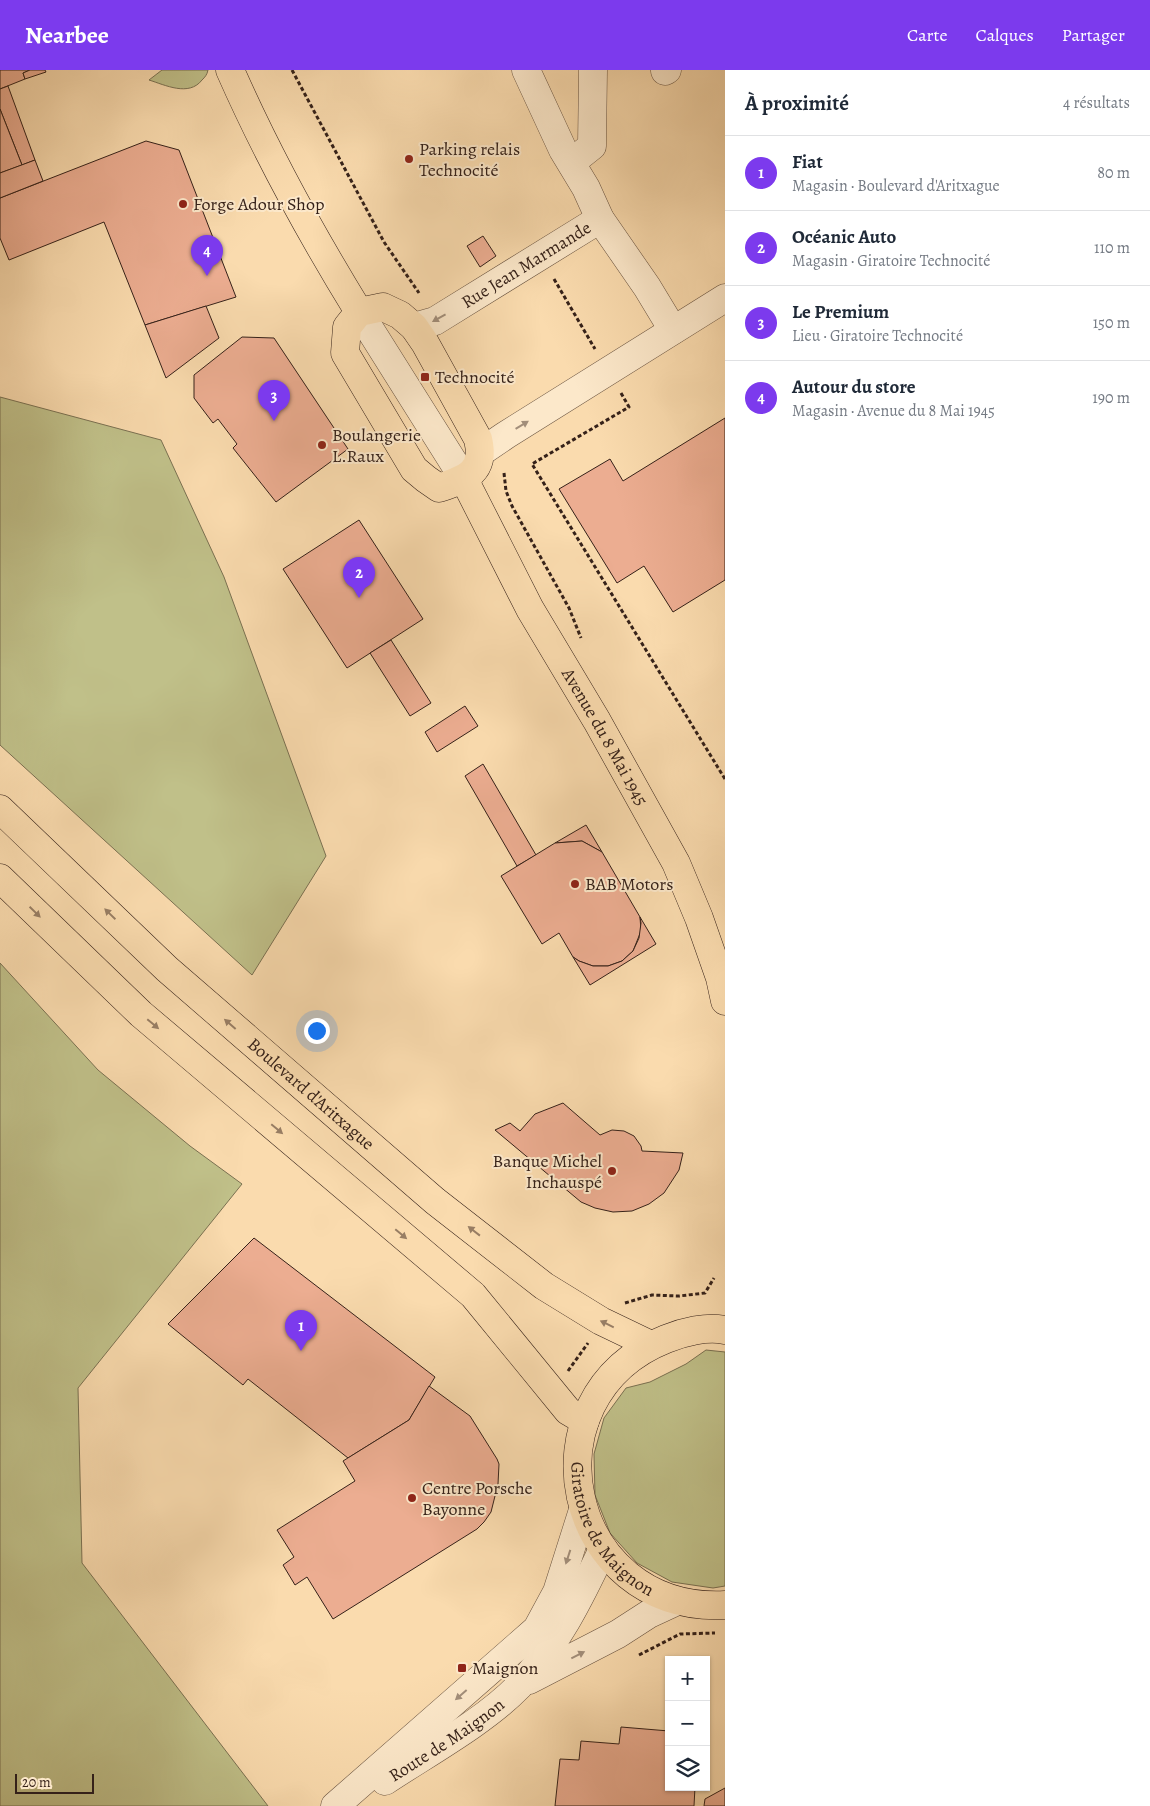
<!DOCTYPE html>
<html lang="fr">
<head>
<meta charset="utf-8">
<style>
	:root { --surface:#fff; --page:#f2f2f3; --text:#1f2937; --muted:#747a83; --line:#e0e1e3; --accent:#7c3aed }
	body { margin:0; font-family:Alegreya,serif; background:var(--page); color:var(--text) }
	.controls { position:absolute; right:15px; bottom:15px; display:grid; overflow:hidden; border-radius:0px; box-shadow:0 1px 4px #0004 }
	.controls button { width:45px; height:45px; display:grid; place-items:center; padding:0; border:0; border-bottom:1px solid var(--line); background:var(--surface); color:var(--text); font:25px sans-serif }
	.scale { position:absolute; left:15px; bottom:12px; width:79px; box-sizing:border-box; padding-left:5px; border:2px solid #352119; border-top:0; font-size:14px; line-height:18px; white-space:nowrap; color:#352119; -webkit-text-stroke:4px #fce8ca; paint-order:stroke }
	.you { position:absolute; left:316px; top:960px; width:18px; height:18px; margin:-12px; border:4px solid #fff; border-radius:50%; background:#1a73e8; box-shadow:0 0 0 8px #1a73e833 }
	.badge { display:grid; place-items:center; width:32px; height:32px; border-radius:50%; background:var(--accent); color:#fff; font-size:16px; font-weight:700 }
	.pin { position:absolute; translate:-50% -41px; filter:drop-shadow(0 1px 2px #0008) }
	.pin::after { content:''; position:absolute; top:26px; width:18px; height:15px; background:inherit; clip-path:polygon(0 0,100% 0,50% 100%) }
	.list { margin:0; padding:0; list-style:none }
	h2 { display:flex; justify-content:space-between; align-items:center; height:65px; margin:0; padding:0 20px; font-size:21px }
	h2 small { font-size:16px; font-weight:400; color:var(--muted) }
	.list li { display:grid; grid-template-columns:32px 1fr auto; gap:15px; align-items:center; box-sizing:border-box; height:75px; padding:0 20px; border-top:1px solid var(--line) }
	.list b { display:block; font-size:19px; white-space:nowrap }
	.list p { margin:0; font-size:16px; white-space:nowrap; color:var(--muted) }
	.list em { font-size:16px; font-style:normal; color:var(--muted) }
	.icon { flex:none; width:28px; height:28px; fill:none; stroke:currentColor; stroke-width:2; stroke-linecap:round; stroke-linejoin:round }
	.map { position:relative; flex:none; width:725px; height:1736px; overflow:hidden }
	header { display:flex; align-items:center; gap:30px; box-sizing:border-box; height:70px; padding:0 25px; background:var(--accent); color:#fff }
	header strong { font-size:24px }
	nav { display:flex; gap:28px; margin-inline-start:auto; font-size:18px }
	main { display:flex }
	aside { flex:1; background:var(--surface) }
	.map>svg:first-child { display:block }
</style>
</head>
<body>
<header>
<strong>Nearbee</strong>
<nav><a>Carte</a><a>Calques</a><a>Partager</a></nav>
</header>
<main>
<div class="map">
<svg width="725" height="1736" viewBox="0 0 725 1736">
	<rect width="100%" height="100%" fill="#fadbae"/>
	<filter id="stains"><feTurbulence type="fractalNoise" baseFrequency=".004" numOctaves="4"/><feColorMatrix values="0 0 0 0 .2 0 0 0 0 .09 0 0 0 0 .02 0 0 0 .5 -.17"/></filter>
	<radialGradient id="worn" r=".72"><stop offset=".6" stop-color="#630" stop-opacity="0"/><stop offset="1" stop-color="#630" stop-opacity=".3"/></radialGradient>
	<g fill="#c0c089" stroke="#7a7051">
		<path d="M162,0h46c-1,5 -3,7 -6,10 -13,17 -37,5 -53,0z"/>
		<polygon points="0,327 161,370 224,507 326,786 252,905 0,675"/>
		<polygon points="0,893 98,1000 190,1076 242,1114 78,1318 82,1493 268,1736 0,1736"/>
		<polygon points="706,1280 725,1282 725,1516 713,1518 672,1512 637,1493 610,1463 595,1425 594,1384 604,1348 626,1318 650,1312 686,1294"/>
	</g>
	<g fill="#ecad91" stroke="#352119">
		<polygon points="0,0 30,0 23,3 25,9 0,19"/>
		<polygon points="30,0 45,0 46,2 25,9 23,3"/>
		<polygon points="8,16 35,90 22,95 0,39 0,19"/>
		<polygon points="0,39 22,95 0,103"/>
		<polygon points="146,71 179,80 236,227 145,255 104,152 9,190 0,168 0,128"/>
		<polygon points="35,90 43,111 0,128 0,103"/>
		<polygon points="483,166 496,186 480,197 467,176"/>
		<polygon points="206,236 219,268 166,308 145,255"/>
		<polygon points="242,267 274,268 348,379 276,432 233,378 237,374 218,349 213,353 194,328 194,305"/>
		<polygon points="725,348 725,510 673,542 644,496 617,513 559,419 610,389 623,411"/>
		<polygon points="359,450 423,549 347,598 283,499"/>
		<polygon points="391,570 431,633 410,646 370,583"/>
		<polygon points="465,636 478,656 437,682 425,662"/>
		<polygon points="483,694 536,785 517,796 465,706"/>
		<polygon points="586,755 602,782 582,771 555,773"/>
		<polygon points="582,771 602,782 640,847 641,861 633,881 622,891 608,896 593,896 579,891 573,887 559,863 542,874 501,806 555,773"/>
		<polygon points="640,847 656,874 590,915 573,887 579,891 593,896 608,896 622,891 633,881 639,868 641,853"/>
		<polygon points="563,1033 600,1065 612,1060 624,1061 634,1066 641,1076 642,1081 683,1083 679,1100 664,1123 649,1134 632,1141 613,1142 595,1138 581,1132 495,1060 510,1053 520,1061 535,1044"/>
		<polygon points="254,1168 435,1307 409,1350 348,1388 248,1309 243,1315 168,1254"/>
		<polygon points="429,1316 470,1346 497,1389 499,1394 498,1414 491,1442 484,1452 477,1459 333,1549 307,1507 295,1515 283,1495 294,1487 277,1460 355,1411 343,1391 409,1350"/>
		<polygon points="621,1657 669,1661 669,1717 695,1717 694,1736 555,1736 560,1689 579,1690 581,1671 619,1674"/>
		<polygon points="725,1718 725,1736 704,1736 705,1729"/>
	</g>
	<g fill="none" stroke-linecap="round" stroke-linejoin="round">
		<defs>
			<g id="minor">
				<polyline points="526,0 563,80 586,118 600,149 647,217 673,260"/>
				<polyline points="665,1 667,0"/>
				<polyline points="572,92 592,76 593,0"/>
				<polyline points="359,242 464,409"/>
				<path id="s1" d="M414,257l21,-6 165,-102"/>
				<polyline points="481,382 506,365 725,228"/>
				<polyline points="529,1610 618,1564 649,1544 677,1531"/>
				<path id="s2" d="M385,1711c42,-28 99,-59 134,-95 37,-40 61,-88 84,-137"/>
				<polyline points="335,1736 537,1559 557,1522 583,1440"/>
			</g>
			<g id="major">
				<path d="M230,0c37,84 81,164 129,242"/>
				<path d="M383,237l17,8 14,12 11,16 53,96c8,33 -12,40 -39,49l-13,-9 -12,-10 -69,-116 2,-26 12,-15z"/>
				<path id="s3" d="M464,409l66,130 67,112 79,142 23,55 21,60 5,23"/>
				<path id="s4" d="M0,739l167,160 268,232 109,85 57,35 50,24"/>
				<polyline points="0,808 141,944 473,1225 568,1341 585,1351"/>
				<path id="s5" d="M725,1260c-18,-4 -42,2 -59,9 -146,58 -101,274 59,266"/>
			</g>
		</defs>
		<use href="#minor" stroke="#66503e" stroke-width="29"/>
		<use href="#major" stroke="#352119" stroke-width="29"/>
		<g stroke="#352119" stroke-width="3" stroke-dasharray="4 2.5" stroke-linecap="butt">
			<polyline points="292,0 384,172 419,223"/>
			<polyline points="554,209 595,279"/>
			<polyline points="621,323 629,337 532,394 725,709"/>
			<polyline points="504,403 506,421 512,436 569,538 581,568"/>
			<polyline points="625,1233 652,1225 679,1226 705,1223 714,1208"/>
			<polyline points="568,1301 588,1273"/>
			<polyline points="639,1585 680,1564 715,1563"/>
		</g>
		<use href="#minor" stroke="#fce8ca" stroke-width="28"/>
		<use href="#major" stroke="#fadbae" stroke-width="28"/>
	</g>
	<defs><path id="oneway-solid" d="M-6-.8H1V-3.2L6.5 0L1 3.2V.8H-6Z" transform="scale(1.25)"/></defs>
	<g fill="#a28e7a">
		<use href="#oneway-solid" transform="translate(439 248) rotate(151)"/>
		<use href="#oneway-solid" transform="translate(522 355) rotate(-31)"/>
		<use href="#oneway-solid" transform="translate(568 1487) rotate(108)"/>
		<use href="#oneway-solid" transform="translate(578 1585) rotate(-27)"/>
		<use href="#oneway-solid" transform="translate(461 1625) rotate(139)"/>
	</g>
	<g fill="#987e64">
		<use href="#oneway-solid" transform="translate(35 842) rotate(44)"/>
		<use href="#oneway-solid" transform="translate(110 844) rotate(-136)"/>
		<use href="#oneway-solid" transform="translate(153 954) rotate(40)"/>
		<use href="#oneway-solid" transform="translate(230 954) rotate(-139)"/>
		<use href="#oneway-solid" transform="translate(277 1059) rotate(40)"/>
		<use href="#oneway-solid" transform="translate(474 1161) rotate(-142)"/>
		<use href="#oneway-solid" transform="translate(401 1164) rotate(40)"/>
		<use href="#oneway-solid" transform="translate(607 1254) rotate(-154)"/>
	</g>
	<g fill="#8f2418" stroke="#fce8ca" stroke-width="2">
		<circle cx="409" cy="89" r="5"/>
		<circle cx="183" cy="134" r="5"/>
		<rect x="420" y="302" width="10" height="10" rx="2.5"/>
		<circle cx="322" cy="375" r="5"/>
		<circle cx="575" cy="814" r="5"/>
		<circle cx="612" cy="1101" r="5"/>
		<circle cx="412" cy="1428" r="5"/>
		<rect x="457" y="1593" width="10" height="10" rx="2.5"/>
	</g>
	<g text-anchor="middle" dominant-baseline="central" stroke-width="4" stroke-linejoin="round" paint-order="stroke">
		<g font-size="18" fill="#352119" stroke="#fce8ca" text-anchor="start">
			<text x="419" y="79">Parking relais<tspan x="419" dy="21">Technocité</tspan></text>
			<text x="193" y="134">Forge Adour Shop</text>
			<text x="435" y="307">Technocité</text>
			<text x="332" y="365">Boulangerie<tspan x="332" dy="21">L.Raux</tspan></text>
			<text x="585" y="814">BAB Motors</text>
			<text x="602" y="1091" text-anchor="end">Banque Michel<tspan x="602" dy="21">Inchauspé</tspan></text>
			<text x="422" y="1418">Centre Porsche<tspan x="422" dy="21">Bayonne</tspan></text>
			<text x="472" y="1598">Maignon</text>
		</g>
		<g font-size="18" fill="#352119" stroke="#fce8ca">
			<text stroke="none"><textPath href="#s1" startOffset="129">Rue Jean Marmande</textPath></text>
			<text stroke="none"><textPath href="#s3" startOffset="294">Avenue du 8 Mai 1945</textPath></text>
			<text stroke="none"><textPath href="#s4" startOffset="422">Boulevard d'Aritxague</textPath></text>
			<text stroke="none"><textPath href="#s5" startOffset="300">Giratoire de Maignon</textPath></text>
			<text stroke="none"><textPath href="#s2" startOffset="74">Route de Maignon</textPath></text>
		</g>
	</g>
	<rect width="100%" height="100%" filter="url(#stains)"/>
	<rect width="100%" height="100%" fill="url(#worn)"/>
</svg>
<div class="controls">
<button>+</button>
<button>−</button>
<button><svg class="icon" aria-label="layers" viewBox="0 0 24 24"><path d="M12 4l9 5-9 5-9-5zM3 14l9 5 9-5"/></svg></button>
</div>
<div class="scale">20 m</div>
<div class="you"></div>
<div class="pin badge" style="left:301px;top:1281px">1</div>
<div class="pin badge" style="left:359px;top:528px">2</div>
<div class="pin badge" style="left:274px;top:351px">3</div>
<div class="pin badge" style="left:207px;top:206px">4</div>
</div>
<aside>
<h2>À proximité<small>4 résultats</small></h2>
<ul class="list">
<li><span class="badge">1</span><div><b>Fiat</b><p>Magasin · Boulevard d'Aritxague</p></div><em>80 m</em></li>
<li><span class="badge">2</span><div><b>Océanic Auto</b><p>Magasin · Giratoire Technocité</p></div><em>110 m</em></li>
<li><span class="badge">3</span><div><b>Le Premium</b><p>Lieu · Giratoire Technocité</p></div><em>150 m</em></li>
<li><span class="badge">4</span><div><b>Autour du store</b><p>Magasin · Avenue du 8 Mai 1945</p></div><em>190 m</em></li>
</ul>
</aside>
</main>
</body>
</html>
